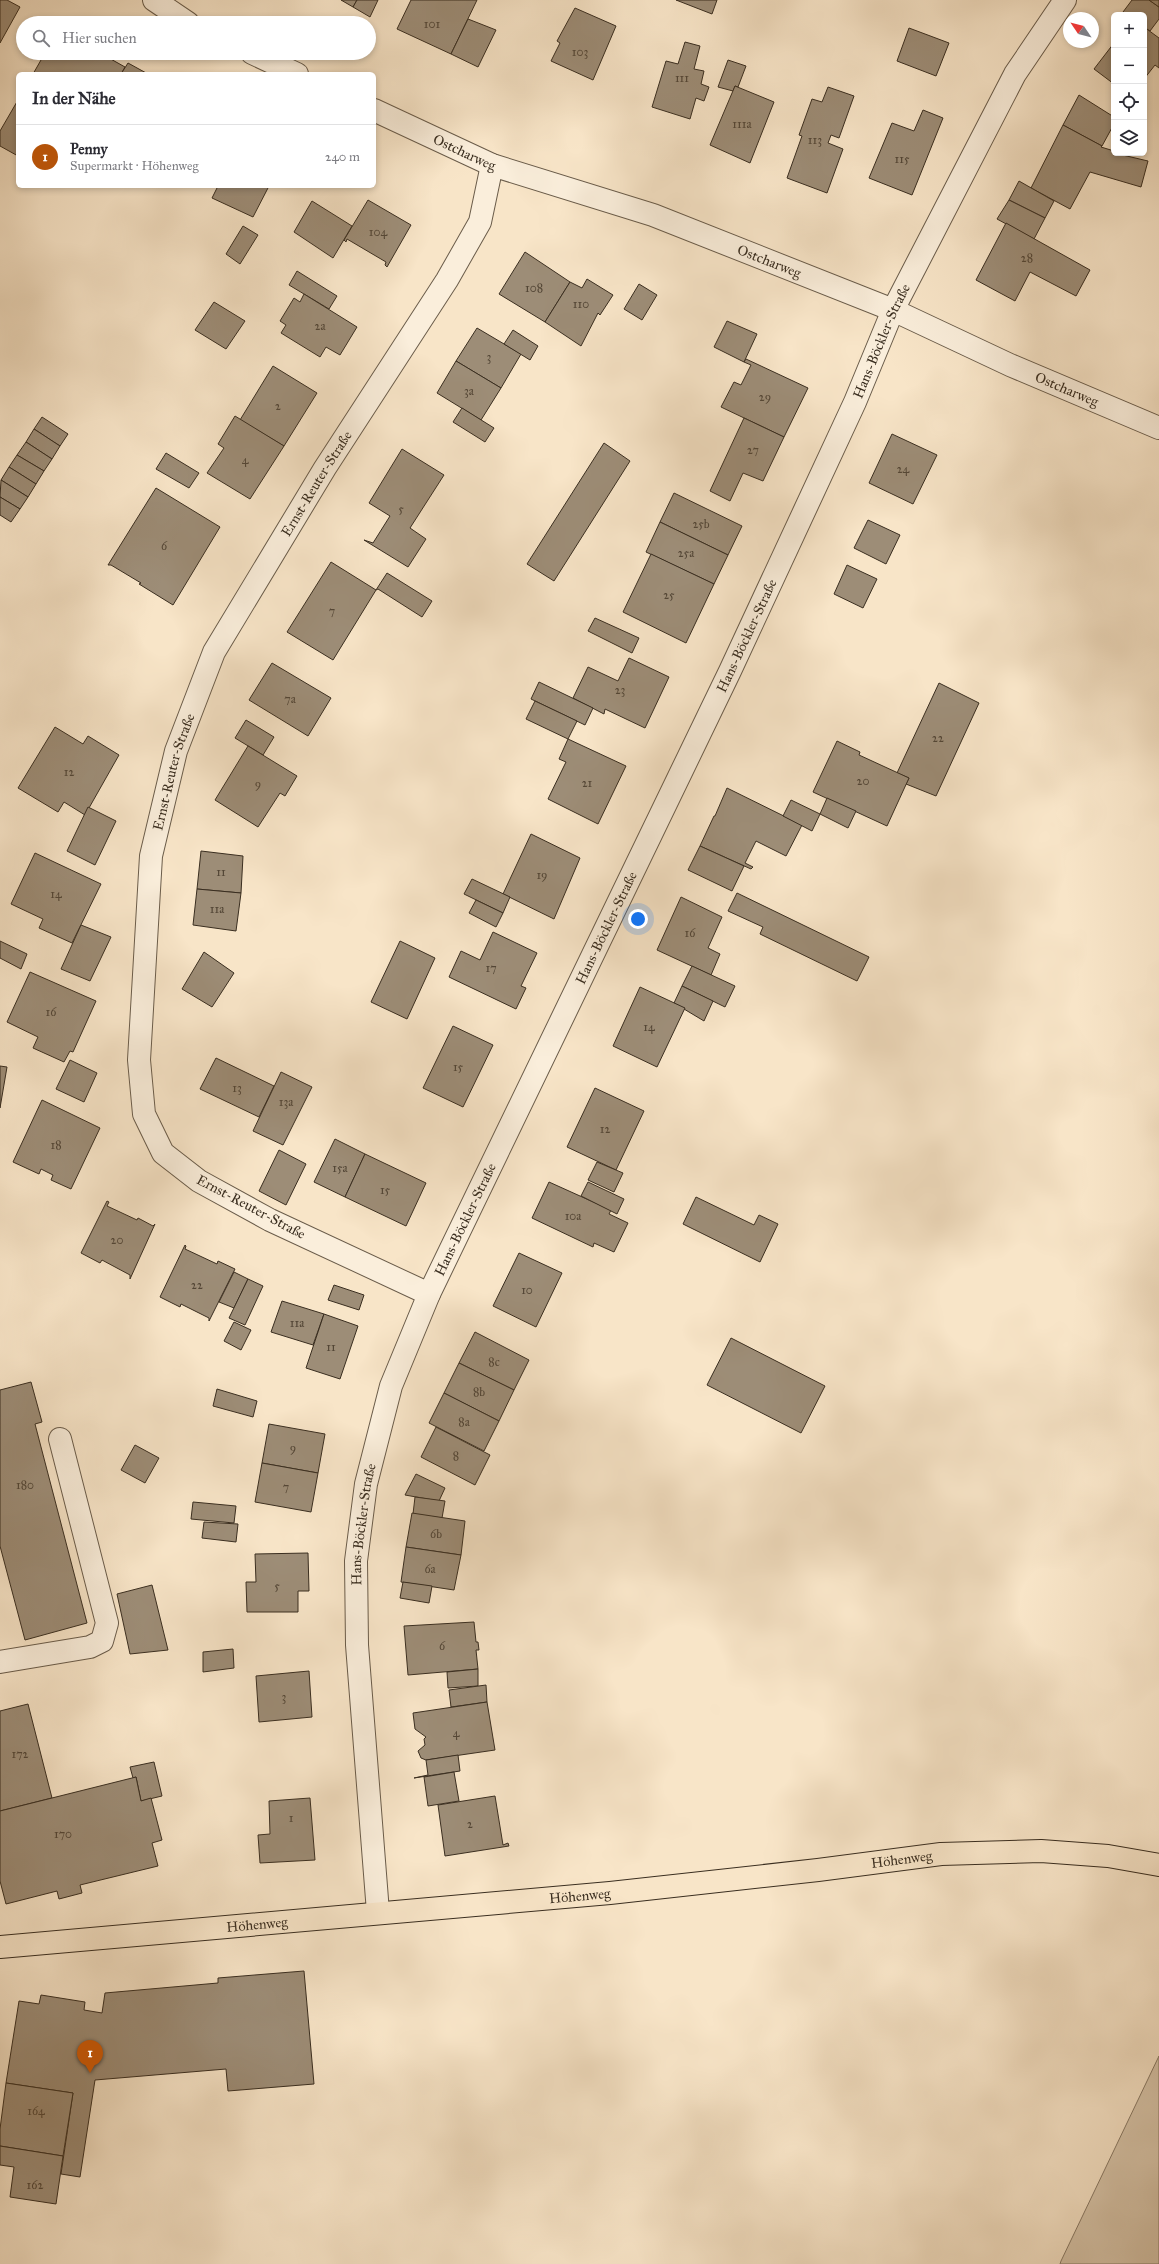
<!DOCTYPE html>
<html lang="de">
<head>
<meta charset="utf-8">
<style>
	:root { --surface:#fff; --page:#f7f7f7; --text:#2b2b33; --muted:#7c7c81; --line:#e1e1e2; --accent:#b45309 }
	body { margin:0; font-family:"IM FELL Great Primer",serif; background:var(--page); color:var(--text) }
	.controls { position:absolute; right:12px; top:12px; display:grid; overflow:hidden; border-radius:6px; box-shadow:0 2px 6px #0003 }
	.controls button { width:36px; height:36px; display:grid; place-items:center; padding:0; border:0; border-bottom:1px solid var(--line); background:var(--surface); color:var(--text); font:20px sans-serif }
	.compass { position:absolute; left:1063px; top:12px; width:36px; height:36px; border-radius:50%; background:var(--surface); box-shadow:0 2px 6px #0003; rotate:305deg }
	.you { position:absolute; left:638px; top:919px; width:14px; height:14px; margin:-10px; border:3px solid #fff; border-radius:50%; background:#1a73e8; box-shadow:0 0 0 6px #1a73e833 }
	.badge { display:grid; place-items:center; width:26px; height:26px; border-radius:50%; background:var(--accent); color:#fff; font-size:13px; font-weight:700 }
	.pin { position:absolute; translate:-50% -33px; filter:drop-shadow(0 1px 2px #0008) }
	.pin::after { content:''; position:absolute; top:21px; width:14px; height:12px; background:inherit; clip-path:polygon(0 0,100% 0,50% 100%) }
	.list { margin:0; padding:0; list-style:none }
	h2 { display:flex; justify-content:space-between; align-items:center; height:52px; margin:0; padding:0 16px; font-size:17px }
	h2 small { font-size:13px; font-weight:400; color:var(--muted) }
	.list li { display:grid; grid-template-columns:26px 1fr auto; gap:12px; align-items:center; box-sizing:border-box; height:64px; padding:0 16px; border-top:1px solid var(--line) }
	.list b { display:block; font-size:15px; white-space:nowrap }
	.list p { margin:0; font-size:13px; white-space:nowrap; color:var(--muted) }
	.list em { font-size:13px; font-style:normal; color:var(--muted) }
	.icon { flex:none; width:22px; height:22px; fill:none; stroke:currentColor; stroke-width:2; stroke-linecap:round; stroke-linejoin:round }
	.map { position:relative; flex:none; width:1159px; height:2264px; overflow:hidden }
	.search { position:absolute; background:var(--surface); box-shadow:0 2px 6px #0003; left:16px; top:16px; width:360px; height:44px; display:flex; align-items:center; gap:10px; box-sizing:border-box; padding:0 14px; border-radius:22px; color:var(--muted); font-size:15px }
	.panel { position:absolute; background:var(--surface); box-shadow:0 2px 6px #0003; left:16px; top:72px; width:360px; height:116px; border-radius:6px }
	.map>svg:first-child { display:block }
</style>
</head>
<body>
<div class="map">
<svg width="1159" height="2264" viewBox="0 0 1159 2264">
	<rect width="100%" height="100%" fill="#f8e5c8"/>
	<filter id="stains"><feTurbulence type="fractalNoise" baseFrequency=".005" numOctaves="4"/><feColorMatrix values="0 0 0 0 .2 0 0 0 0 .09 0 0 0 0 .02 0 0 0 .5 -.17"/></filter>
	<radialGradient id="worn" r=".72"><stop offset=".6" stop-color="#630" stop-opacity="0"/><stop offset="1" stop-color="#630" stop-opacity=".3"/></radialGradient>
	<polygon fill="#d8c6ab" stroke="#897a66" points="1159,2056 1159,2264 1060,2264 1061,2261"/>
	<g fill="#9d8d77" stroke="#3a2e20">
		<polygon points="0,0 7,0 20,7 0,43"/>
		<polygon points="341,0 357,0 353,7"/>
		<polygon points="357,0 378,0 370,17 353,7"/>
		<polygon points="411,0 477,0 451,54 397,29"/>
		<polygon points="676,0 717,0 712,14"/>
		<polygon points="1132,0 1149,0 1159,7 1159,19 1150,31 1144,27 1144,15 1127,15 1123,12"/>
		<polygon points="1149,0 1159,0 1159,7"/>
		<polygon points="575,8 616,26 593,80 551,61 560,43 557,41"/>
		<polygon points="468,19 496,30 478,67 451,54"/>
		<polygon points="1144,27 1159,38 1159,68 1155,65 1144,79"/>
		<polygon points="909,28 949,43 936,76 897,61"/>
		<polygon points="685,42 700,46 694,69 704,71 701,84 709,87 704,101 696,98 690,119 652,107 666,61 678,64"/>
		<polygon points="1114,43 1114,84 1094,69"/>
		<polygon points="45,53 100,53 125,67 121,74 33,74"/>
		<polygon points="728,60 746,66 738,87 735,86 733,91 718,87"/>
		<polygon points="128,63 148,74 121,74"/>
		<polygon points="735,86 774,102 750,163 710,145"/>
		<polygon points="828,87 854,96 839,138 831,135 828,143 843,149 827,193 787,178 802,136 799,135 812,99 822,102"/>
		<polygon points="1079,95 1114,117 1114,124 1102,146 1063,125"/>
		<polygon points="18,100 18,156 0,146 0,131"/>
		<polygon points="923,110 943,118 912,195 869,178 892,123 914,131"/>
		<polygon points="1063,125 1102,146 1101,147 1114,151 1114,153 1148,161 1141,187 1090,172 1070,209 1031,188"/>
		<polygon points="1019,181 1054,201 1045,218 1009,200"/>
		<polygon points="218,186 269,186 253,217 212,198"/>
		<polygon points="368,200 411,225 387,267 385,265 386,262 347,239 346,242 344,240"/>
		<polygon points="1009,200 1045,218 1034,239 997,219"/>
		<polygon points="312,201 352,226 333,258 294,232"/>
		<polygon points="1006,223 1090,270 1076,296 1030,272 1015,301 976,280"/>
		<polygon points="243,226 258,235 240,264 226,254"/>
		<polygon points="525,252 570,282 545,322 499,294"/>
		<polygon points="297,271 337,296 329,309 289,285"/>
		<polygon points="587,279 613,295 600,315 598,313 581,346 545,322 570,282 582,288"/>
		<polygon points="639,284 657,295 642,320 624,309"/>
		<polygon points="304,294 357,327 340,355 326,347 320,357 281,333 286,325 280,321 294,298 300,302"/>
		<polygon points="214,302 245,321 226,349 195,330"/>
		<polygon points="727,321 757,334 744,362 714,347"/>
		<polygon points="477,328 521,354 501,388 456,361"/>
		<polygon points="513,330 538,346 530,360 504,344"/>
		<polygon points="746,359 808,388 784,437 721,407 734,382 741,385 751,365 744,362"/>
		<polygon points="456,361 501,388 481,420 437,393"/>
		<polygon points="273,366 317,393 284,446 240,420"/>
		<polygon points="462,408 494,428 485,442 453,422"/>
		<polygon points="235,416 284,446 250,499 207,473 224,448 218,444"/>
		<polygon points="42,417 68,434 60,446 34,429"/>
		<polygon points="744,418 784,437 763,481 743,473 730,501 710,491"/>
		<polygon points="34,429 60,446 52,459 26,442"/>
		<polygon points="892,434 937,455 913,504 869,483"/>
		<polygon points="26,442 52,459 44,471 17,455"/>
		<polygon points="604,443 630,461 554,581 527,564"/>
		<polygon points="402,449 444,475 410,528 426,539 408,567 364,540 373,543 390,516 369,503"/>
		<polygon points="166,453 199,473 189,488 156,469"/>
		<polygon points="17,455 44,471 36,484 9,467"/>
		<polygon points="9,467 36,484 28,497 1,480"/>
		<polygon points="1,480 28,497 20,509 0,497"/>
		<polygon points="156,488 220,527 173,605 139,584 141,583 111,565 108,565"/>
		<polygon points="674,493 742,526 728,555 660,522"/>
		<polygon points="0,497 20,509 11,522 0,515"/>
		<polygon points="868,520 900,535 886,564 854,548"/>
		<polygon points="660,522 728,555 714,584 646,552"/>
		<polygon points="651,554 714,584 686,643 623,612"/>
		<polygon points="331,562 376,590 333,660 287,632"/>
		<polygon points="847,565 877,579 863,608 834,594"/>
		<polygon points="387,573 432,601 422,617 378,589 376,590"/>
		<polygon points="595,618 639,638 632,653 588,631"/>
		<polygon points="629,658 669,677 645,728 605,709 604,714 573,698 588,667 618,681"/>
		<polygon points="272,663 331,698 308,736 249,700"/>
		<polygon points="539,682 593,708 585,725 531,699"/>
		<polygon points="939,683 979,703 936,796 906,784 909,778 897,773"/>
		<polygon points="535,701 577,721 568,739 526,719"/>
		<polygon points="246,720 274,737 263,755 235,738"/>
		<polygon points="55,727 83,744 88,736 119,755 85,815 64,802 58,812 18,788"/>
		<polygon points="568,739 626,766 598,824 548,799 566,762 559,759"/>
		<polygon points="837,741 860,752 859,755 909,778 887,826 813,792"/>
		<polygon points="248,746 297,776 285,796 280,793 258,827 215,800"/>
		<polygon points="727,788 802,825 786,856 756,841 745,863 753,867 751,869 700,846 714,816 715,816"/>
		<polygon points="827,798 856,811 848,828 820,814"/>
		<polygon points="791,800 820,814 812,831 783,816"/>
		<polygon points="88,807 116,821 95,865 67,851"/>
		<polygon points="531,834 580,858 554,919 503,894"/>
		<polygon points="700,846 744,866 732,891 688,870"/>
		<polygon points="201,851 243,856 241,893 197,889"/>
		<polygon points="35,853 101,884 72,943 39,928 43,919 11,904"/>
		<polygon points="472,879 510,897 503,913 464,894"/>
		<polygon points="197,889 241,893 236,931 193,925"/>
		<polygon points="737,893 869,957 857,981 760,934 763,927 728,911"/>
		<polygon points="681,897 722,917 708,948 720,954 711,975 657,950"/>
		<polygon points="476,900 503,913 496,927 469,913"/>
		<polygon points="81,925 111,937 90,981 61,969"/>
		<polygon points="493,932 537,953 521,986 526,988 516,1009 449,977 461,951 480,960"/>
		<polygon points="0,941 27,954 21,969 0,958"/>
		<polygon points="400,941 435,958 407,1019 371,1002"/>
		<polygon points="204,952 234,973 212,1007 182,989"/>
		<polygon points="692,966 735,986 725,1007 682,986"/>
		<polygon points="30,972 96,1001 73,1052 70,1051 64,1062 33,1048 38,1037 7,1022"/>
		<polygon points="682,986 713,1001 704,1021 674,1003"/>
		<polygon points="640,987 685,1008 657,1067 613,1046"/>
		<polygon points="453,1026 493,1045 463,1107 423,1088"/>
		<polygon points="216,1058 274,1086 259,1117 200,1089"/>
		<polygon points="70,1060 97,1073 84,1102 56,1089"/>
		<polygon points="0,1066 7,1067 0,1108"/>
		<polygon points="281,1072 312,1087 283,1145 253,1131"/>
		<polygon points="595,1088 644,1111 616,1170 567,1147"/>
		<polygon points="42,1100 100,1128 71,1189 51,1180 53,1175 41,1169 39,1174 13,1162"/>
		<polygon points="335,1139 365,1154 345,1197 314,1182"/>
		<polygon points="279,1150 306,1164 286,1205 259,1191"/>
		<polygon points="365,1154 426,1183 406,1226 345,1197"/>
		<polygon points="597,1162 623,1173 614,1192 588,1180"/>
		<polygon points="549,1182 611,1210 609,1214 628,1223 614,1252 594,1243 593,1247 532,1218"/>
		<polygon points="588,1182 624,1199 617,1214 581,1196"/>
		<polygon points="696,1197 754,1225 759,1215 778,1224 760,1262 683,1224"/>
		<polygon points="107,1201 109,1202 107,1206 137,1220 138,1218 153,1226 155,1224 130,1279 130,1275 102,1260 100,1263 81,1253"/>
		<polygon points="185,1245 186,1246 185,1249 217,1264 218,1261 235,1269 209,1321 209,1318 181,1304 180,1307 160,1297"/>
		<polygon points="519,1253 562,1273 536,1327 493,1306"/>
		<polygon points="234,1272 248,1279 234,1308 219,1302"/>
		<polygon points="248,1279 263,1286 245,1325 229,1318"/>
		<polygon points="334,1285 364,1295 359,1310 328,1300"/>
		<polygon points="282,1301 324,1314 313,1345 271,1332"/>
		<polygon points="324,1314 358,1326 340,1379 306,1368"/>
		<polygon points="234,1322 251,1330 241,1350 224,1341"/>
		<polygon points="475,1332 529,1360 514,1390 459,1363"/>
		<polygon points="731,1338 825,1386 801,1433 707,1385"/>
		<polygon points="459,1363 514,1390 499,1421 444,1393"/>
		<polygon points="31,1382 42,1422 35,1424 87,1623 25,1640 0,1546 0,1390"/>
		<polygon points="217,1389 257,1401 253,1417 213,1406"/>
		<polygon points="444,1393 499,1421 484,1451 429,1423"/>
		<polygon points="269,1424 325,1434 318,1473 262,1463"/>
		<polygon points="436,1427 490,1455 475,1485 421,1457"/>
		<polygon points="135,1445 159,1458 145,1483 121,1470"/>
		<polygon points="262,1463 318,1473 311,1512 255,1502"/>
		<polygon points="416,1474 445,1488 439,1501 405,1495"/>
		<polygon points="415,1497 445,1501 442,1518 413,1514"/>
		<polygon points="193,1502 236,1506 234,1523 191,1519"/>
		<polygon points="412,1513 465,1521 461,1555 406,1547"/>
		<polygon points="204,1522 238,1524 236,1542 202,1538"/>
		<polygon points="406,1547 461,1555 454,1590 401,1582"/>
		<polygon points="308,1553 309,1591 298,1591 298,1612 247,1612 246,1582 256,1582 255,1554"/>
		<polygon points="403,1582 432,1586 429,1603 400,1598"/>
		<polygon points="152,1585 168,1650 130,1654 117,1594"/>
		<polygon points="474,1622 476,1642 478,1642 479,1650 476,1650 478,1669 408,1675 404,1626"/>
		<polygon points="233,1649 234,1668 203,1672 203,1652"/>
		<polygon points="478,1669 478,1686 448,1688 447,1672"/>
		<polygon points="309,1671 312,1717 259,1722 256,1676"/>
		<polygon points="486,1685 487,1702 451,1707 449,1690"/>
		<polygon points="487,1702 495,1750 426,1760 421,1758 418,1751 425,1745 424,1739 426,1737 415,1729 413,1713"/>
		<polygon points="28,1704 52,1798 0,1811 0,1711"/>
		<polygon points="458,1755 460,1771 414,1778 428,1775 426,1760"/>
		<polygon points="154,1762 162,1796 141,1801 136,1777 133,1778 130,1767"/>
		<polygon points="454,1772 459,1801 428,1806 424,1777"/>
		<polygon points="136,1777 141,1801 151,1798 162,1840 152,1843 158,1866 80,1885 82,1893 59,1899 57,1891 6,1904 0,1881 0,1811"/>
		<polygon points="495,1796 503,1845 508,1843 509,1846 445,1856 438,1805"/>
		<polygon points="310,1798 315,1860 260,1863 258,1835 270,1834 269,1801"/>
		<polygon points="304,1971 314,2084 228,2091 226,2069 95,2080 80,2177 61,2174 73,2093 6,2083 19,2001 39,2004 41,1995 85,2002 84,2010 102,2013 105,1993 218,1983 218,1978"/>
		<polygon points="6,2083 73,2093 63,2156 0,2146 0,2129"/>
		<polygon points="0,2146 63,2156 56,2204 10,2197 14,2167 0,2165"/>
	</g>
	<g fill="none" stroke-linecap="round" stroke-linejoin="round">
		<defs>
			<g id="minor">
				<polyline points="154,0 188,23"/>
				<polyline points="252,53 297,74"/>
				<path id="s1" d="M374,110l118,55 161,50 240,95 117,55 149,63"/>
				<path id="s2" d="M429,1294l-159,-74 -71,-39 -36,-28 -19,-39 -5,-54 12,-204 25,-105 38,-99 111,-184 122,-188 33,-58 12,-57"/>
				<polyline points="0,1662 90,1647 102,1641 107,1623 60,1439"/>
				<path id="s3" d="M378,1912l-21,-267 -1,-84 10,-77 25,-98 38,-92 301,-623 125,-269 38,-92 122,-236 50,-74"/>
			</g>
			<g id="major">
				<path id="s4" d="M0,1947l610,-54 208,-23 123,-16 100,-3 67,5 51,9"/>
			</g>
		</defs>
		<use href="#minor" stroke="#6a5c4a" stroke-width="24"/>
		<use href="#major" stroke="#3a2e20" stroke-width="24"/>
		<use href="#minor" stroke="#faeedb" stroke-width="22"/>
		<use href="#major" stroke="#f8e5c8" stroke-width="22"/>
	</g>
	<g text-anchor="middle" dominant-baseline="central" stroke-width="3.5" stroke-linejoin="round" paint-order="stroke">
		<g font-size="12" fill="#534636">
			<text x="432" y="24">101</text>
			<text x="580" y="52">103</text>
			<text x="682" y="78">111</text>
			<text x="742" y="124">111a</text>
			<text x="815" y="140">113</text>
			<text x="902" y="159">115</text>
			<text x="378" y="232">104</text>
			<text x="1027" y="258">28</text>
			<text x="534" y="288">108</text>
			<text x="581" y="304">110</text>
			<text x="320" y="326">2a</text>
			<text x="489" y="357">3</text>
			<text x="469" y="391">3a</text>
			<text x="765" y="397">29</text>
			<text x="278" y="406">2</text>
			<text x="753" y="450">27</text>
			<text x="245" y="460">4</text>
			<text x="903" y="469">24</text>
			<text x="401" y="509">5</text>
			<text x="701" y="524">25b</text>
			<text x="164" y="546">6</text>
			<text x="686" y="553">25a</text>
			<text x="669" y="595">25</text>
			<text x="332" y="611">7</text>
			<text x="620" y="690">23</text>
			<text x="290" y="699">7a</text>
			<text x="938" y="738">22</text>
			<text x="69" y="772">12</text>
			<text x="863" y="781">20</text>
			<text x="587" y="783">21</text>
			<text x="258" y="784">9</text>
			<text x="221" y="872">11</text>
			<text x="542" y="875">19</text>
			<text x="56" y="894">14</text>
			<text x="217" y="909">11a</text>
			<text x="690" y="933">16</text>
			<text x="491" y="968">17</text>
			<text x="51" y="1012">16</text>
			<text x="649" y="1027">14</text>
			<text x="458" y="1067">15</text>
			<text x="237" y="1088">13</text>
			<text x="286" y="1102">13a</text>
			<text x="605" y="1129">12</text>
			<text x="56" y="1145">18</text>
			<text x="340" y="1168">15a</text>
			<text x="385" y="1190">15</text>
			<text x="573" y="1216">10a</text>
			<text x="117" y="1240">20</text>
			<text x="197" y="1285">22</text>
			<text x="527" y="1290">10</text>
			<text x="297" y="1323">11a</text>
			<text x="331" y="1347">11</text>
			<text x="494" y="1362">8c</text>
			<text x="479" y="1392">8b</text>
			<text x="464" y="1422">8a</text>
			<text x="293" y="1448">9</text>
			<text x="456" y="1456">8</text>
			<text x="25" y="1485">180</text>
			<text x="286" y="1487">7</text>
			<text x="436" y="1534">6b</text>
			<text x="430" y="1569">6a</text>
			<text x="277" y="1586">5</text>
			<text x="442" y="1646">6</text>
			<text x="284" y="1697">3</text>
			<text x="456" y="1733">4</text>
			<text x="20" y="1754">172</text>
			<text x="291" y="1818">1</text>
			<text x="470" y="1824">2</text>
			<text x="63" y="1834">170</text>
			<text x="36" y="2111">164</text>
			<text x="35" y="2185">162</text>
		</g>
		<g font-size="14" fill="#3a2e20" stroke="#faeedb">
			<text stroke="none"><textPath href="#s1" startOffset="100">Ostcharweg</textPath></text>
			<text stroke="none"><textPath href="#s1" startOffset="424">Ostcharweg</textPath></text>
			<text stroke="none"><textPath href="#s3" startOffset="1685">Hans-Böckler-Straße</textPath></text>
			<text stroke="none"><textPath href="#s1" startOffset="748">Ostcharweg</textPath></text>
			<text stroke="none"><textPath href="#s2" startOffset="1015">Ernst-Reuter-Straße</textPath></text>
			<text stroke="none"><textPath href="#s3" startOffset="1361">Hans-Böckler-Straße</textPath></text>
			<text stroke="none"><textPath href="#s2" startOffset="691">Ernst-Reuter-Straße</textPath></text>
			<text stroke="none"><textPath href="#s3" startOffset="1037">Hans-Böckler-Straße</textPath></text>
			<text transform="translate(251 1207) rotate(28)">Ernst-Reuter-Straße</text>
			<text stroke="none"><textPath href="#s3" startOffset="713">Hans-Böckler-Straße</textPath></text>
			<text stroke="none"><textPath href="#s3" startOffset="389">Hans-Böckler-Straße</textPath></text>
			<text stroke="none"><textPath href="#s4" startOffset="906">Höhenweg</textPath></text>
			<text stroke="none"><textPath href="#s4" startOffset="582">Höhenweg</textPath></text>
			<text stroke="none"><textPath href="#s4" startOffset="258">Höhenweg</textPath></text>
		</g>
	</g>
	<rect width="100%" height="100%" filter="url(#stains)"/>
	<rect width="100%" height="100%" fill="url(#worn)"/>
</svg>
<div class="controls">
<button>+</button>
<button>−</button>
<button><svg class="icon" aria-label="locate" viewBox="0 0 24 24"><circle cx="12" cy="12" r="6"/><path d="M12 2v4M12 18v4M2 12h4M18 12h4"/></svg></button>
<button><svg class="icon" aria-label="layers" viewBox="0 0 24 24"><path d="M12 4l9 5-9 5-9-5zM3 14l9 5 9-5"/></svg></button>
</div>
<svg class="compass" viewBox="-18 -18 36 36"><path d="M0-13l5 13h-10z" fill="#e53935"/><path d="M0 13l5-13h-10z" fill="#7c7c81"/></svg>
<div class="you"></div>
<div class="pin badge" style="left:90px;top:2073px">1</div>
<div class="search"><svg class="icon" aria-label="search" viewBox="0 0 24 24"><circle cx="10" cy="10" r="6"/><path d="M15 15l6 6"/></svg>Hier suchen</div>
<section class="panel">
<h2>In der Nähe<small></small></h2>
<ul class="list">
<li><span class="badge">1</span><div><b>Penny</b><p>Supermarkt · Höhenweg</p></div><em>240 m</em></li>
</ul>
</section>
</div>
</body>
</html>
